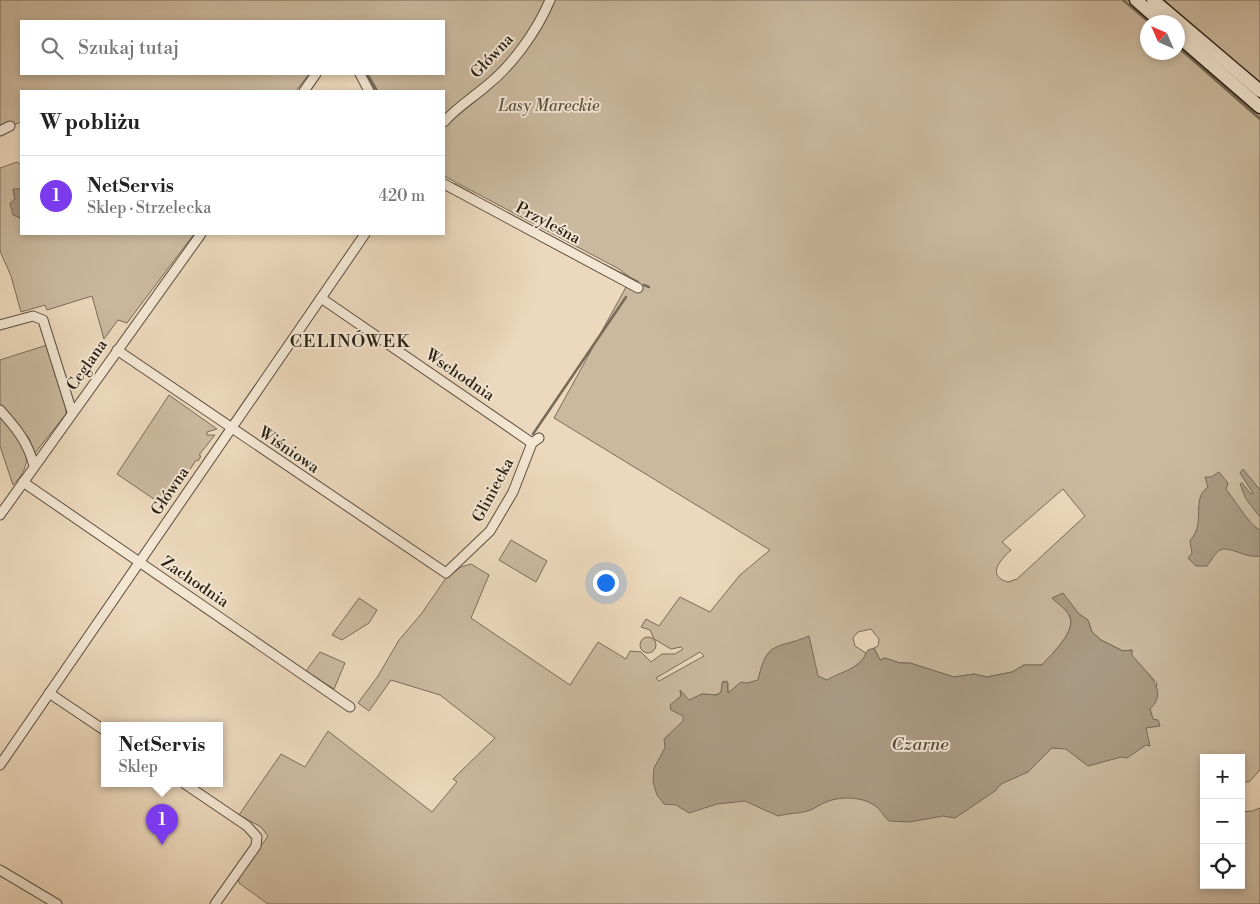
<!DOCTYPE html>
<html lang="pl">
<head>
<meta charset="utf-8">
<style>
	:root { --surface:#fff; --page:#f2f2f2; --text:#222; --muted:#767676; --line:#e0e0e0; --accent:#7c3aed }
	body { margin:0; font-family:"Libre Bodoni",serif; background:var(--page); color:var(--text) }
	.controls { position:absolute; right:15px; bottom:15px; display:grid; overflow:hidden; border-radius:0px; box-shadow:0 2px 8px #0003 }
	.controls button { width:45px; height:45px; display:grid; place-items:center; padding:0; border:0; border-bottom:1px solid var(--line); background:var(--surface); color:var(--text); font:25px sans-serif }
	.compass { position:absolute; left:1140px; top:15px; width:45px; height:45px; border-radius:50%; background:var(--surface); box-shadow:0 2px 8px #0003; rotate:315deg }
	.you { position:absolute; left:605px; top:582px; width:18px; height:18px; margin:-12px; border:4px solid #fff; border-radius:50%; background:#1a73e8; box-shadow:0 0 0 8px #1a73e833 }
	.badge { display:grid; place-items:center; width:32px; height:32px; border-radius:50%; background:var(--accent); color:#fff; font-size:16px; font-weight:700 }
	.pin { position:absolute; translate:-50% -41px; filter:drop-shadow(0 1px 2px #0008) }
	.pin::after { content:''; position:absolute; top:26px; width:18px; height:15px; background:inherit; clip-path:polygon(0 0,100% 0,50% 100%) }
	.popup { position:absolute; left:101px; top:722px; width:122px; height:65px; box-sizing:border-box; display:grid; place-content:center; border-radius:0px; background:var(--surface); filter:drop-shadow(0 1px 4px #0005); font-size:16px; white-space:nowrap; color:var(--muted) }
	.popup b { font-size:19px; color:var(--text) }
	.popup::after { content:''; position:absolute; left:50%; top:100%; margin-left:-10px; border:10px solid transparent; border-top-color:var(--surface) }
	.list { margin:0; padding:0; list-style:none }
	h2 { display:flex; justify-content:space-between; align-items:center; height:65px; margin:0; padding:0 20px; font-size:21px }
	h2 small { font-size:16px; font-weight:400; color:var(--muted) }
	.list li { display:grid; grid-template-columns:32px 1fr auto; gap:15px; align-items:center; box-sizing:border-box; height:80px; padding:0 20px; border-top:1px solid var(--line) }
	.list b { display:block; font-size:19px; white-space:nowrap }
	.list p { margin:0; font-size:16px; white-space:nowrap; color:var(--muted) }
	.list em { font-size:16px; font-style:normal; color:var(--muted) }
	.icon { flex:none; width:28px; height:28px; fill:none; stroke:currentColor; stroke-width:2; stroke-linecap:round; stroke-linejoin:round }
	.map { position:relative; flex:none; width:1260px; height:904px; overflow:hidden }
	.search { position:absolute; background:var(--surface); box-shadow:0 2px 8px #0003; left:20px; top:20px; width:425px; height:55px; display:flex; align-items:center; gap:12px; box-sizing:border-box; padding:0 18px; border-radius:0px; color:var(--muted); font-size:19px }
	.panel { position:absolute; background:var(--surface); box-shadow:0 2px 8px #0003; left:20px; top:90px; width:425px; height:145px; border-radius:0px }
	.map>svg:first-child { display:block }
</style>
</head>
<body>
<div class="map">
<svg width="1260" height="904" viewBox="0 0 1260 904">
	<rect width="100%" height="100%" fill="#ecd8bc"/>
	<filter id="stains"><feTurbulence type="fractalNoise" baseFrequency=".004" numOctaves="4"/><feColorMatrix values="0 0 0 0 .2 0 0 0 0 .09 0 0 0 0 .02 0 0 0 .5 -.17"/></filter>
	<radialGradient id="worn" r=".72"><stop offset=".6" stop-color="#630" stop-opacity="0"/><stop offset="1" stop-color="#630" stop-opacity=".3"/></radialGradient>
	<g fill="#cbb99f" stroke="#7a6d5a" fill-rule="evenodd">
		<path d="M0,0h1128l25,22h-5v30h30v-8l82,72v654l-11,12h-8v-24h-37v127h37v-73l11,-1 8,-3v96h-992l-29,-21 -1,-5 30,-42 -7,-9 -22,-12 42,-61 24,13 23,-36 104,81 25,-30 -4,-3 42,-41 -55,-43 -49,-15 -22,31 -11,-8 20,-27 21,-36 23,-27 24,-35 15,-11 10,-3 18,11 -18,43 99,67 28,-43 28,17 4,-8 11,1 10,10 11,-8h13l8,-5 -2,-2 -10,2 -17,-10 -4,-9 -9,-3 5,-8 13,7 21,-29 30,15 30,-37 30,-25 -216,-132 77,-140 -12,-9 -175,-93v-85h-66l-10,-17h76v-53h-423v53h288l-13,17h-275v31l-11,4 -10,1zM1063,489l22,27 -68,63 -9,3c-22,-6 -8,-22 3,-32l-9,-8zM1063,594l16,20 9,6 4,12 9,8 22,11 9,-1 -1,5 26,28 -7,26 3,11 -133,37 13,10 -5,5 -217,30 -129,-102 -2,-9 9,10 13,-7 14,1 5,-3 2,-11 5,2v11l118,-11 23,-28 -14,-9 -2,-8 5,-6 13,-3 8,10 -1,7 -4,2 6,12 5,-2 15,5h10l44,14 20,-3 13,3 25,-5 12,-7h18c9,-11 36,-34 27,-50 -3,-6 -11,-12 -16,-17zM700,652l4,4 -45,25 -3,-3z"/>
		<polygon points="1159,0 1260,0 1260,82"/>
		<polygon points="17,162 21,165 21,189 13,190 19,218 21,218 21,234 194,234 127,323 118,320 104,339 92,296 47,310 45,305 21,312 11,276 0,251 0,168"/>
		<polygon points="47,345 66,402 66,414 35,453 29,438 0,405 0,360"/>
		<polygon points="169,395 217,429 207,432 207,435 215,435 199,455 201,456 198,461 196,460 189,471 185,469 183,472 186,474 176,489 172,486 166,494 170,497 164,506 117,474"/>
		<path d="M0,415c19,24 41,42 13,70l-13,-39z"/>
		<polygon points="511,540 547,561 536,582 499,560"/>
		<polygon points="359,598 377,610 369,623 342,640 332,635"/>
		<circle cx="648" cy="645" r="8"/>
		<polygon points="320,652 345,663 334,689 306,671"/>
	</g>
	<g fill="#aa9a83" stroke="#776a57">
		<polygon points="13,189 21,189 21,218 13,215 10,203 15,199"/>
		<polygon points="1243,469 1260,490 1260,517 1246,499 1240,484 1242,483 1251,494 1253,493 1240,473"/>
		<path d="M1219,472l9,11 -2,6c9,11 24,37 34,41v26c-13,3 -32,-11 -40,-6 -5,3 -10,12 -13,16h-11l-8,-8 4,-5 -2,-12c17,-20 0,-41 18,-54l-3,-10h6z"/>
		<path d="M1063,593l16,21 9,6 4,12 9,8 22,11 9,-1v5c12,16 39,35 18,54l3,10 5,1 2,6 -14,2 4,18 -4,-1 -19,13 -6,-1 -33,9 -22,-17 -14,-1 -24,24 -27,12 -6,7 -40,27 -12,-2 -34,6 -20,-1c-6,-5 -8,-12 -15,-16 -12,-8 -32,-9 -45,-4 -8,2 -14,8 -21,10 -11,3 -20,2 -30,5l-33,-15 -28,3 -28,9 -13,-8 -12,-1 -7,-9 -4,-13 1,-14 11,-20 -1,-9 19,-18v-5l-12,-6 -1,-5 11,-9 -1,-6 9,10 13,-6 15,1 4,-3 1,-9 5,-2 1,12 13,-11 6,1 11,-3c9,-41 18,-30 51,-44l9,40 9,4c11,-7 25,-9 35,-20 3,-3 3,-7 6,-10l6,-2 6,12 5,-2 15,5h10l44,14 20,-3 13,3 25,-5 12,-7h18c9,-11 36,-34 27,-50 -3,-6 -12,-12 -17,-17z"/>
	</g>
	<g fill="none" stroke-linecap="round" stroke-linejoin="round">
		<g stroke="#776a57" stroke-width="2.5">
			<polyline points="1123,0 1149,22"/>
			<polyline points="1178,47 1260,119"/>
			<polyline points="367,74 377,91"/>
			<polyline points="454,184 474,195"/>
			<polyline points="602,264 638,282"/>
			<polyline points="644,285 649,287"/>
			<polyline points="533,434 626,297"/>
		</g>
		<defs>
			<g id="minor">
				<polyline points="360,74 369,91"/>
				<polyline points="304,91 316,74"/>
				<path d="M444,122c12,-14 27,-23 41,-35 27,-21 52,-56 65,-87"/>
				<polyline points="0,131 10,126"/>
				<polyline points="444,184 638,288"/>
				<polyline points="321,298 532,443"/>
				<polyline points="0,325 33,316 43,320 72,412"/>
				<polyline points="117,350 446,573 490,531 513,492 532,443 539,438"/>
				<path d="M0,410c16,18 28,32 34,56"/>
				<polyline points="23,482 350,707"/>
				<polyline points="0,515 201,234"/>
				<polyline points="49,693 104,730"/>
				<polyline points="0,765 365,234"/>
				<polyline points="185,784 247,826 257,837 256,846 215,904"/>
				<polyline points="0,870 57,904"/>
			</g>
			<g id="secondary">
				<polyline points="1136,0 1161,22"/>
				<polyline points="1153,0 1260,91"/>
				<polyline points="1178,36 1260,107"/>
			</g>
		</defs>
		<use href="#minor" stroke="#5a4f3e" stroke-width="11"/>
		<use href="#secondary" stroke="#2a2114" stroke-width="15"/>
		<use href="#minor" stroke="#f3e6d3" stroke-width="9"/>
		<use href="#secondary" stroke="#f3e6d3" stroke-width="12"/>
	</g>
	<g text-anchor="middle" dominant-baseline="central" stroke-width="4" stroke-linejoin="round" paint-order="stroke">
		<g font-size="16" fill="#2a2114" stroke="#f3e6d3">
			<text transform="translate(492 56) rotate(-47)">Główna</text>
			<text transform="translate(548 223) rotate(28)">Przyleśna</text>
			<text transform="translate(87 365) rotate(-55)">Ceglana</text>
			<text transform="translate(460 375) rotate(34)">Wschodnia</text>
			<text transform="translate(289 450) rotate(34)">Wiśniowa</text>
			<text transform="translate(493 490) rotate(-62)">Gliniecka</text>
			<text transform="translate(170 491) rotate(-56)">Główna</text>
			<text transform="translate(195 582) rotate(34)">Zachodnia</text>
		</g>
		<g font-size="16" font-style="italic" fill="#5a4f3e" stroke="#f3e6d3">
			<text x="549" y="106">Lasy Mareckie</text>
		</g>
		<g font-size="18" letter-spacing="1" fill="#2a2114" stroke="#f3e6d3">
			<text x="350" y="341">CELINÓWEK</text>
		</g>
		<g font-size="18" font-style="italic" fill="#574b3b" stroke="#f3e6d3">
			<text x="920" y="744">Czarne</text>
		</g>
	</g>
	<rect width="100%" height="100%" filter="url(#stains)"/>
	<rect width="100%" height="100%" fill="url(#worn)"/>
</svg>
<div class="controls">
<button>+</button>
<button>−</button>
<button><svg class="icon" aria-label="locate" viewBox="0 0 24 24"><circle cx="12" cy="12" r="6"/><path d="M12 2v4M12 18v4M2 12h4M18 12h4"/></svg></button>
</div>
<svg class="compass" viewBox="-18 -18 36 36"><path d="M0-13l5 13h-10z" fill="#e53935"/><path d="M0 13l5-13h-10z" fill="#767676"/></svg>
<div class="you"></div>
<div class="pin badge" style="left:162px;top:845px">1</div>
<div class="popup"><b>NetServis</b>Sklep</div>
<div class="search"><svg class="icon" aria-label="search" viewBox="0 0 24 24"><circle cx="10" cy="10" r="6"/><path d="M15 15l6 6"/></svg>Szukaj tutaj</div>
<section class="panel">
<h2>W pobliżu<small></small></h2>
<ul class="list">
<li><span class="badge">1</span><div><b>NetServis</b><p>Sklep · Strzelecka</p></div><em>420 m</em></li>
</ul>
</section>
</div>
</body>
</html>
